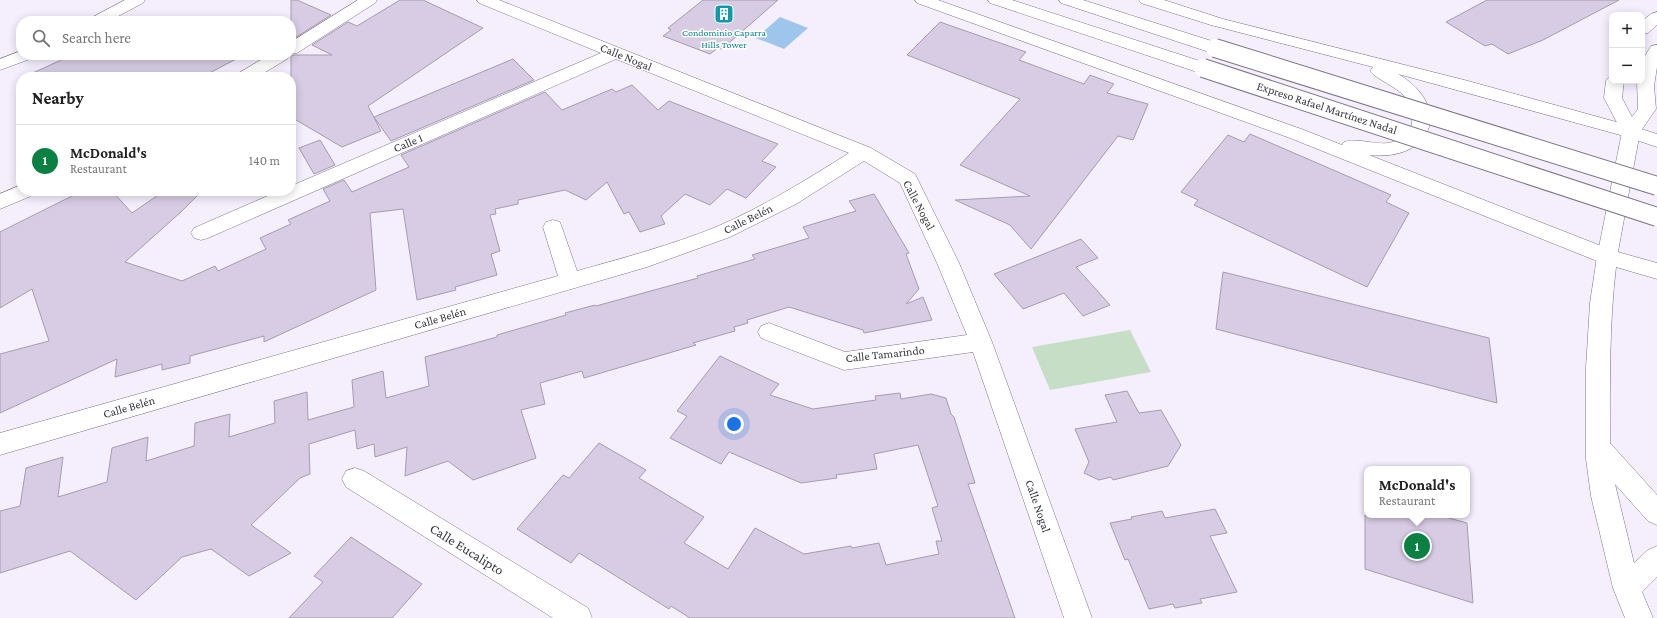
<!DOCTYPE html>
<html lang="en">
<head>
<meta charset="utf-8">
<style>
	:root { --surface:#fff; --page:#f6f6f6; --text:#222; --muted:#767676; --line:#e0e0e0; --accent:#0b8043 }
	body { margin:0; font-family:"Crimson Pro",serif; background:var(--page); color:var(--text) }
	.controls { position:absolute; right:12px; top:12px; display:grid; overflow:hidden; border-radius:8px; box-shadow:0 2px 10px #0003 }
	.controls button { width:36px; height:36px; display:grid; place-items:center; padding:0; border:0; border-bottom:1px solid var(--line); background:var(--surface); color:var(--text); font:20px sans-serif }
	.you { position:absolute; left:734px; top:424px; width:14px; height:14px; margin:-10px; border:3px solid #fff; border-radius:50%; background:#1a73e8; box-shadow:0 0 0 6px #1a73e833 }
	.badge { display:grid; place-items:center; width:26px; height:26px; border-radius:50%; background:var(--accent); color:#fff; font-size:13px; font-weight:700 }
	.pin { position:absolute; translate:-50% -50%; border:2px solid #fff; box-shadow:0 1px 4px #0006 }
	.popup { position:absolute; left:1364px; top:466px; width:106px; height:52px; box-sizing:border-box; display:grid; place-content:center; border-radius:8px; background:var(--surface); filter:drop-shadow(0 1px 3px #0005); font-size:13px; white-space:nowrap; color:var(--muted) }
	.popup b { font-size:15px; color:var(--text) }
	.popup::after { content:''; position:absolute; left:50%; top:100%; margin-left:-8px; border:8px solid transparent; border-top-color:var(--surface) }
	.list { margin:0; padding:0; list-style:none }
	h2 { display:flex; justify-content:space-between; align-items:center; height:52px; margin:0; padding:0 16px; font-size:17px }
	h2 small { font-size:13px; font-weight:400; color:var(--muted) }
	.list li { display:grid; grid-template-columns:26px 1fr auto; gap:12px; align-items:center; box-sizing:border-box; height:72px; padding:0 16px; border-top:1px solid var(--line) }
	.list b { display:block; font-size:15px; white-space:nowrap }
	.list p { margin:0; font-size:13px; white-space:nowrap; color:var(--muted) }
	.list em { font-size:13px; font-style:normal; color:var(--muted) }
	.icon { flex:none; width:22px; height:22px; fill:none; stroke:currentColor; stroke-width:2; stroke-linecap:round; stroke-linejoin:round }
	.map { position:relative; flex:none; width:1657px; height:618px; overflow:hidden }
	.search { position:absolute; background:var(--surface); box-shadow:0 2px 10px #0003; left:16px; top:16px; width:280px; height:44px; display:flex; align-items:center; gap:10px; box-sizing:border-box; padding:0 14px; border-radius:16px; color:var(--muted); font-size:15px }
	.panel { position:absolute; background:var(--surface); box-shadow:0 2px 10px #0003; left:16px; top:72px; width:280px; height:124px; border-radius:16px }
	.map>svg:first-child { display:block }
</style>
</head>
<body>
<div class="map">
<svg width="1657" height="618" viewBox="0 0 1657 618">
	<rect width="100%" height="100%" fill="#f5effd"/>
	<polygon fill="#c5dec5" points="1130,330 1151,372 1050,390 1032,347"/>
	<polygon fill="#9ec5eb" points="780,17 808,28 784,49 756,38"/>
	<g fill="#d7cce3" stroke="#a69bb1">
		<polygon points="291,0 297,0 331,15 295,38 291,36"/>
		<polygon points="400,0 423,0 483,28 368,106 381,131 342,147 291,117 291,55 332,55 312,45 348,22 357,26"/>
		<polygon points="703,0 778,0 722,49 718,48 710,54 663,36 671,30 668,28"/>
		<polygon points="1487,0 1619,0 1543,40 1508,54 1492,44 1485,46 1446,22"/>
		<polygon points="940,22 1026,52 1019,60 1084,84 1090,75 1114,84 1107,93 1148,104 1133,140 1118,136 1031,249 1010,225 955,200 1030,196 960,165 1020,99 907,55"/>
		<polygon points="72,55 228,55 236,59 202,77 24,77"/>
		<polygon points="513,59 534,80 391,141 374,117"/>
		<polygon points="632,85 658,110 669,101 778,144 762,161 776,167 746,198 727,189 710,205 685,194 661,216 665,224 640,232 629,212 624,214 607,182 586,200 565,190 518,200 518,204 495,209 496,214 490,215 500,251 491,254 497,275 455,287 456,290 417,300 403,209 370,213 376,290 264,342 264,336 190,356 190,363 162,370 162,364 115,377 117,359 0,413 0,354 49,341 32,289 0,308 0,232 82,191 112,191 132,213 164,191 202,191 182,211 125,262 182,281 215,266 218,271 266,249 260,238 291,224 288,220 330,201 323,189 344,180 352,192 409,167 401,155 545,92 562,110 612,89 616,92"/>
		<polygon points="1250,134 1391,195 1386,202 1409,213 1367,287 1194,205 1198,200 1181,192 1228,135 1244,142"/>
		<polygon points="320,140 335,165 314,174 299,148"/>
		<polygon points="874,194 909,253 906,254 919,289 906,304 923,297 932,320 864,333 863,330 789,307 747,320 748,323 734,327 735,331 693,343 696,345 584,378 582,371 540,383 545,404 521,410 536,458 473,480 448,461 405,476 407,447 375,457 374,444 357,449 355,430 309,444 310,474 300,478 251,525 291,553 249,576 211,549 182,557 136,600 70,551 0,573 0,511 20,506 26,468 63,457 58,497 107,482 112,448 148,437 146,461 194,446 195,423 230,414 229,437 275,423 274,401 307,392 308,420 354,407 352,380 383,371 386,398 429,386 425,357 497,337 497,335 566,315 565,313 595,305 596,306 698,278 697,276 755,259 752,255 809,238 803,227 856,211 849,201"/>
		<polygon points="1081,239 1098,258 1076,267 1110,305 1083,316 1064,293 1023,309 994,274"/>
		<polygon points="1223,272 1489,338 1497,403 1216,329"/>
		<polygon points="720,356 779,384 770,395 813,409 876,400 875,396 900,393 901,399 931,394 946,398 951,414 954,417 975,483 968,484 1015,618 690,618 671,606 669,609 579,553 571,563 517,529 563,475 569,478 599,443 646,470 639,478 704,517 684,543 728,569 755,528 804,554 851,546 852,548 879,543 886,565 939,554 936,541 942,541 932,508 938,506 918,445 874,454 877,469 836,475 837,478 801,483 729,452 721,464 670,438 687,416 677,411"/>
		<polygon points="1127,391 1139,413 1161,410 1181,445 1168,466 1113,480 1111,477 1099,480 1084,473 1089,462 1075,429 1117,422 1105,395"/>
		<polygon points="1215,509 1227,533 1210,536 1237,592 1200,599 1202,603 1175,608 1173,604 1149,609 1128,559 1125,560 1110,523 1132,519 1131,517 1162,511 1165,518"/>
		<polygon points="1365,515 1438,515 1467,523 1473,603 1365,569"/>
		<polygon points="351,537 422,584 392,618 289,618 323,582 314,576"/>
	</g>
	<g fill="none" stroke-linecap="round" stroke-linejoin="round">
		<defs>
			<g id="minor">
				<polygon points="125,0 145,0 143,3 109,21 89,21 91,18"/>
				<polygon points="358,0 377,0 375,3 297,53 291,54 291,42"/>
				<path d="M477,0h22l372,148 44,26 44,89 33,79 100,276h-28l-91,-266 -129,18 -83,-32 -3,-6 3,-6 8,-3 76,29 122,-17 -30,-72 -37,-80 -36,-22 -68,43 -66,33 -83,30 -647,188v-22l558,-157 -15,-49 3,-5 7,-2 7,2 17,49c46,-13 95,-26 139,-44 47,-20 90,-47 133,-74l-233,-94 -408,179 -7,2 -7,-2 -3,-5 3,-5 85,-37h12v-5l310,-133 -122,-50z"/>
				<polygon points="21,51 21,55 33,55 30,59 0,70 0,59"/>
				<polygon points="269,55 290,55 287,59 257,77 236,77 239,73"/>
				<polygon points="21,185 21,191 34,191 31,196 0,209 0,194"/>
				<path d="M1607,249l50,14v16l-41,-12c-7,59 -6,117 -6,176l47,52v30l-9,-4 -33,-37 19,79 14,-13 9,-4v31l-15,15 11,26h-28l-12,-30 -22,-92 -5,-37v-91l4,-65 7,-46 3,-6z"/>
				<polygon points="355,468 364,471 588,608 592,618 553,618 346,487 342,479 346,471"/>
			</g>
			<g id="major">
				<polygon points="1657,12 1657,25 1648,33 1642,34 1642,21 1651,14"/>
				<polygon points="1657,45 1657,67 1654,86 1656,109 1640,132 1617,257 1614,263 1607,265 1600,263 1597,257 1622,132 1604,98 1606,81 1609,77 1612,76 1612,81 1624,81 1622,98 1632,117 1638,109 1637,81 1642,81 1642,61 1651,46"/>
			</g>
			<g id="highway">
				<path d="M915,0h23l366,130 38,15 2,-3c20,-6 41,10 60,-6 4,-4 7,-7 8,-13 1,-9 -1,-19 -7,-26 -9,-11 -28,-17 -35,-26l3,-4 -162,-42 -70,-22 -2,-3h25l59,19 245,62 170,47 19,6v13l-33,-11 -226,-62c56,33 34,88 -29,81l245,96 3,6 -3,6 -7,2 -317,-127 -373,-135z"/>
				<polygon points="988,0 1012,0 1209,64 1212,68 1209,72 1203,73 1197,72 990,3"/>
				<polygon points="1059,0 1083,0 1221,44 1223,48 1221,52 1215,53 1209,52 1061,3"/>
			</g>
		</defs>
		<use href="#minor" stroke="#7d7387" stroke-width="1"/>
		<use href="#major" stroke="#7d7387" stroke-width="1"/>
		<use href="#highway" stroke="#7d7387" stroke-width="1"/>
		<use href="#minor" fill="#fff" fill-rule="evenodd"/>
		<use href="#major" fill="#fff" fill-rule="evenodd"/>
		<use href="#highway" fill="#fff" fill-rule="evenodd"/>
		<defs>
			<g id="highway-bridge">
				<polyline points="1215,48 1657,186"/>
				<polyline points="1203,68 1657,217"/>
			</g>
		</defs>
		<use href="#highway-bridge" stroke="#7d7387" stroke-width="20" stroke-linecap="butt"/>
		<use href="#highway-bridge" stroke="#fff" stroke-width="18"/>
	</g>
	<defs>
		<symbol id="building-square" viewBox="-11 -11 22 22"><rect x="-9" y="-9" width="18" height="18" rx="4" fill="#0f9aa8" stroke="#fff"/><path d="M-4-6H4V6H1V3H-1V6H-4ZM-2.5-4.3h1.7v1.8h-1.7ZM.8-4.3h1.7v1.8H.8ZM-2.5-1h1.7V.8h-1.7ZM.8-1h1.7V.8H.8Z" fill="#fff"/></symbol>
	</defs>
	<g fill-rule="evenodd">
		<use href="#building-square" x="713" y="3" width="22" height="22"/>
	</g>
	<g text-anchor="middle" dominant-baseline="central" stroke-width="3" stroke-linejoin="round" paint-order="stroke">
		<g font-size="10" fill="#0d838f" stroke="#fff">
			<text x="724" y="32">Condominio Caparra<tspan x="724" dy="12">Hills Tower</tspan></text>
		</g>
		<g font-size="12" fill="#3a363f" stroke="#fff">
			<text transform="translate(626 57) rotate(22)">Calle Nogal</text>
			<text transform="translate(1327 108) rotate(18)">Expreso Rafael Martínez Nadal</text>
			<text transform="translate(408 143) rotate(-23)">Calle 1</text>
			<text transform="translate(919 205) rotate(62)">Calle Nogal</text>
			<text transform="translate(748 219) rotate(-26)">Calle Belén</text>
			<text transform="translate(440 318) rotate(-16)">Calle Belén</text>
			<text transform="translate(885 354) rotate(-6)">Calle Tamarindo</text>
			<text transform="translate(129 407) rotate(-16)">Calle Belén</text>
			<text transform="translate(1038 506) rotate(71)">Calle Nogal</text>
		</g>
		<g font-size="14" fill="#3a363f" stroke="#fff">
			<text transform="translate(467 549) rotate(32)">Calle Eucalipto</text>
		</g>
	</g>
</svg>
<div class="controls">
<button>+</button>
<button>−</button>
</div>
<div class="you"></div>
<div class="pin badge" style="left:1417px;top:546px">1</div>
<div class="popup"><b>McDonald's</b>Restaurant</div>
<div class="search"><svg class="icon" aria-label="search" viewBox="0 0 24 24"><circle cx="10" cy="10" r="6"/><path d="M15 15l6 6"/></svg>Search here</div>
<section class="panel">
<h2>Nearby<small></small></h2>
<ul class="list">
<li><span class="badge">1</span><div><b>McDonald's</b><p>Restaurant</p></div><em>140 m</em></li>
</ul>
</section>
</div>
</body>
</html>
